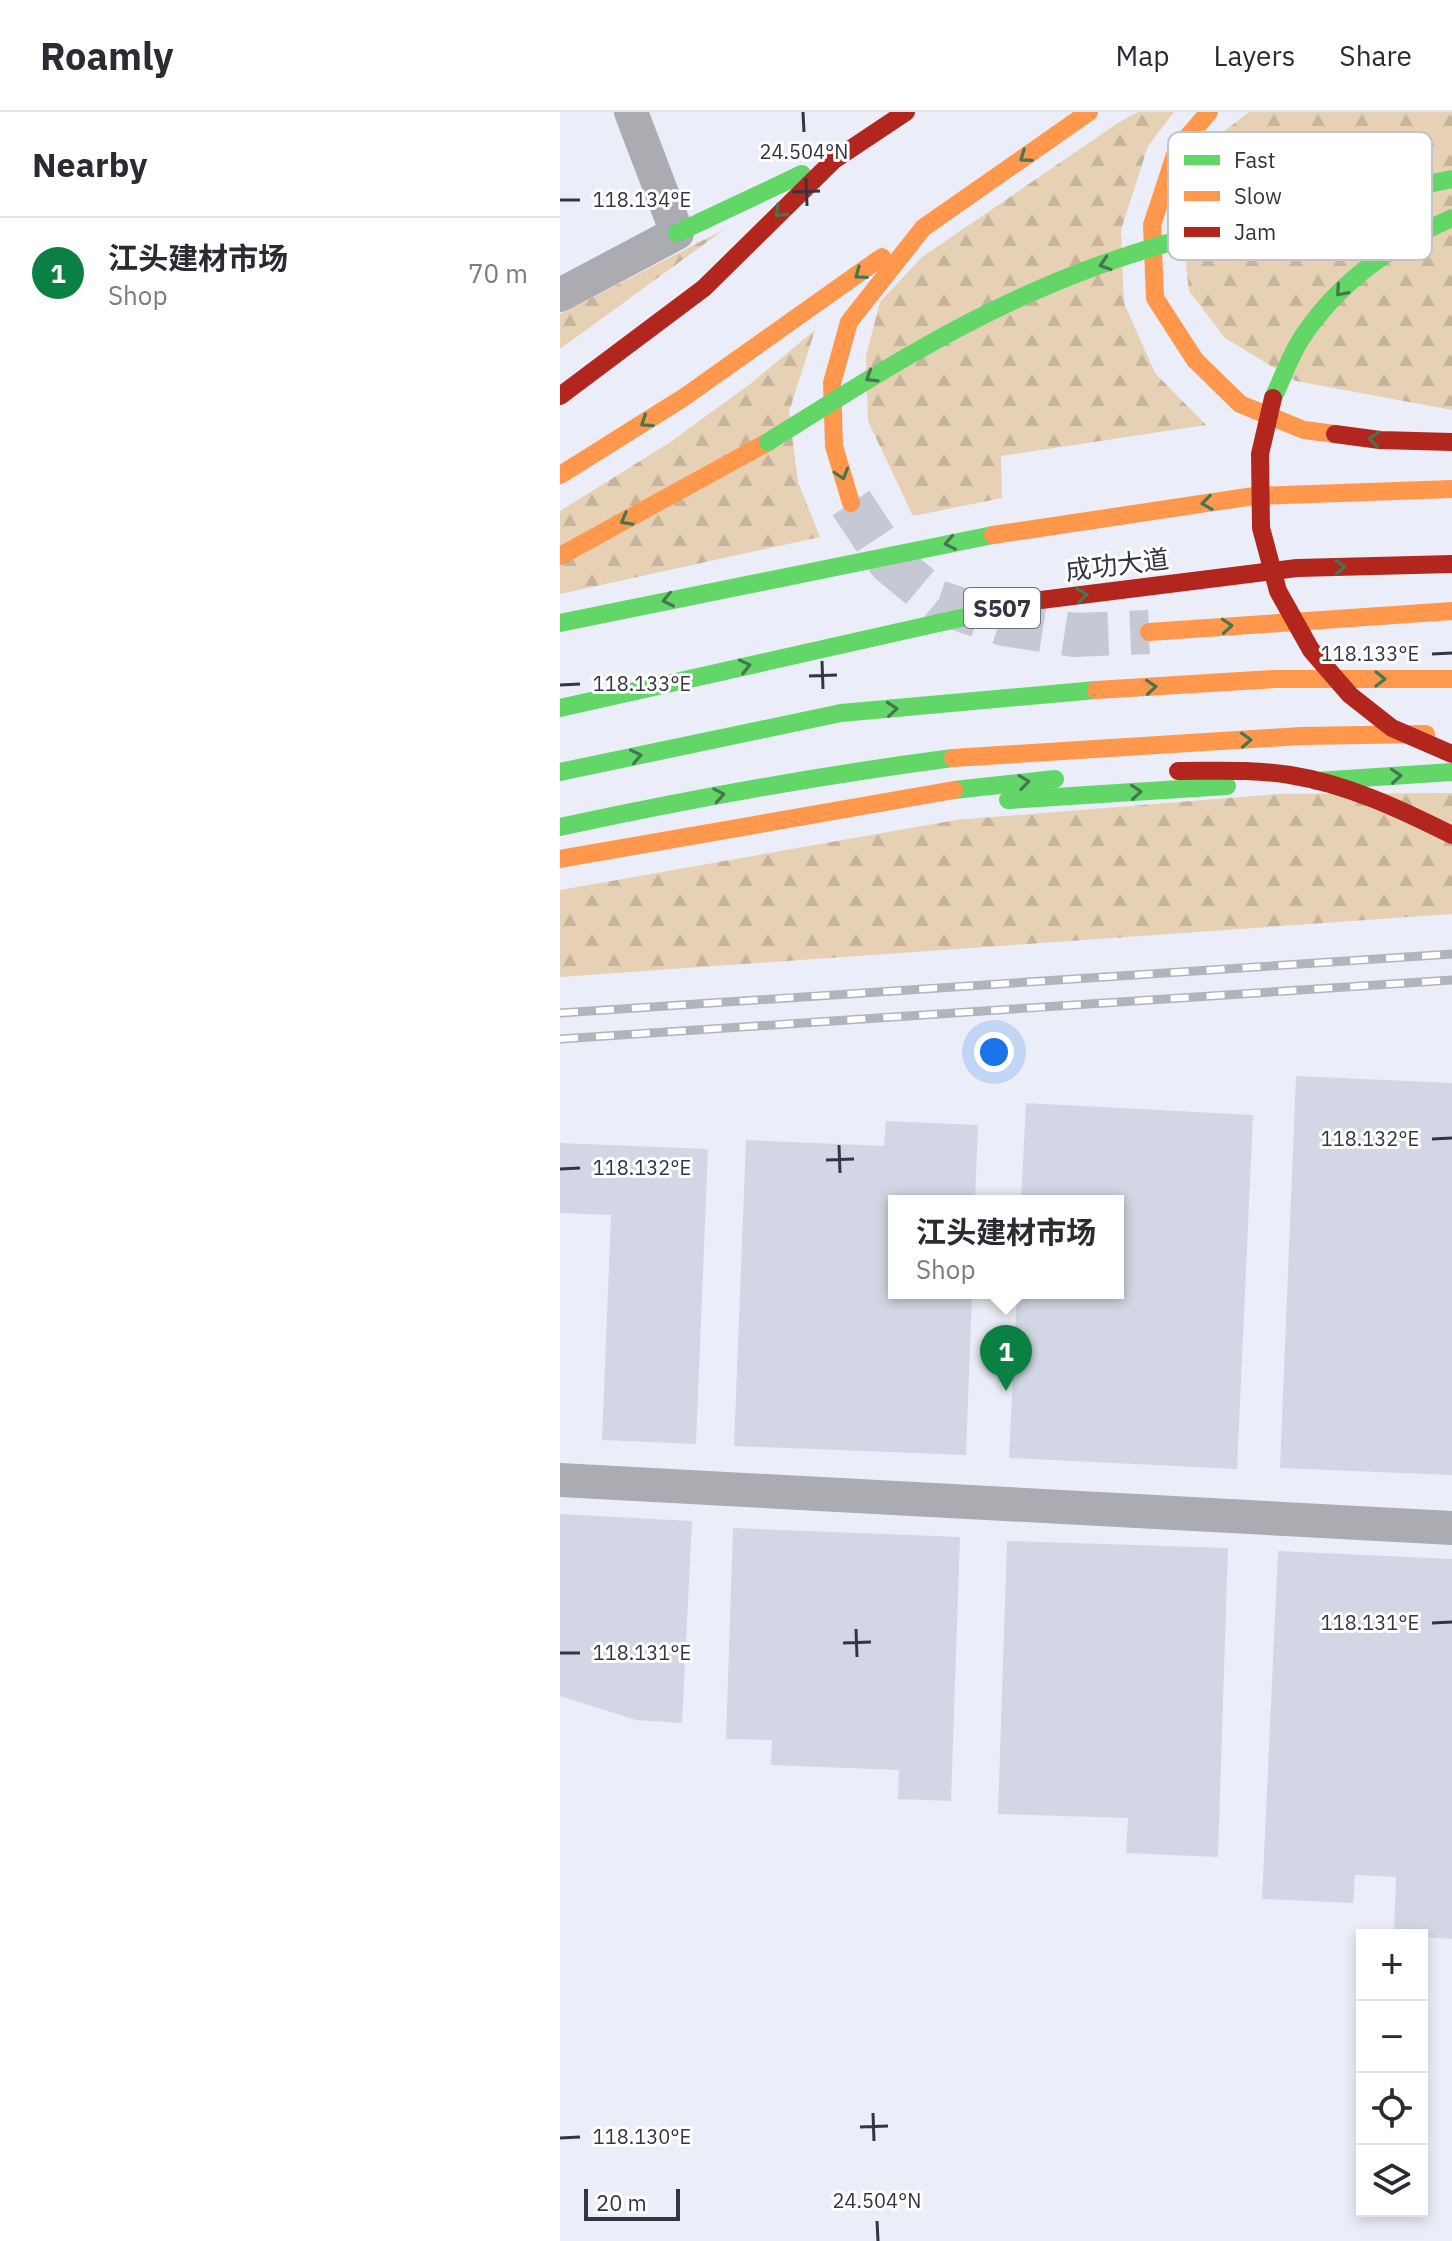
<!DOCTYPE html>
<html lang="en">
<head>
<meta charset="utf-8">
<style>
	:root { --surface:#fff; --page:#f2f2f3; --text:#2b2b33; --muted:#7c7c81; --line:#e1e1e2; --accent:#0b8043 }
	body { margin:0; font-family:"IBM Plex Sans","Noto Sans SC",sans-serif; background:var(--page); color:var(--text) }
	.controls { position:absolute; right:24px; bottom:24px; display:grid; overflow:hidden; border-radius:0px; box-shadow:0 4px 12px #0003 }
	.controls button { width:72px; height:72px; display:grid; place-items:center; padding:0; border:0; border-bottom:2px solid var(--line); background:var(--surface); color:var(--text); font:40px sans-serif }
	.scale { position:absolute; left:24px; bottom:20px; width:96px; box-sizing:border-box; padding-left:8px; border:4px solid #333642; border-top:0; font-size:22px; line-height:28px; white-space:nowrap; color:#333642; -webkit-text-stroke:6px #fff; paint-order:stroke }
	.you { position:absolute; left:434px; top:940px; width:28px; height:28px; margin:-20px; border:6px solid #fff; border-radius:50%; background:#1a73e8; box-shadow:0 0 0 12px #1a73e833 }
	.badge { display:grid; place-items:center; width:52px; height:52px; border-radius:50%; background:var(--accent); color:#fff; font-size:26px; font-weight:700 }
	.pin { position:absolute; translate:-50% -66px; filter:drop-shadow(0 2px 4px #0008) }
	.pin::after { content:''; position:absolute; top:42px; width:28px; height:24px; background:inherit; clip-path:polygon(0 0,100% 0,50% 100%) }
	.popup { position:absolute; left:328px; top:1083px; width:236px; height:104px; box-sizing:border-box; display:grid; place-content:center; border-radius:0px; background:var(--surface); filter:drop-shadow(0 2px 6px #0005); font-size:26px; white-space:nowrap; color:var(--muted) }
	.popup b { font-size:30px; color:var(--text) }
	.popup::after { content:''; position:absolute; left:50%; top:100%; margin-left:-16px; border:16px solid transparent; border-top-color:var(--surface) }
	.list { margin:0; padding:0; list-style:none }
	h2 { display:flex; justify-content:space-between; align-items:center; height:104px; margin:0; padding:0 32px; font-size:34px }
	h2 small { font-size:26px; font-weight:400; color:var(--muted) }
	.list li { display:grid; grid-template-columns:52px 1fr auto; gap:24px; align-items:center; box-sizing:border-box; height:112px; padding:0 32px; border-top:2px solid var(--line) }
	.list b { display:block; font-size:30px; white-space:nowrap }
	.list p { margin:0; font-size:26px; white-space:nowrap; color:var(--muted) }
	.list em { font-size:26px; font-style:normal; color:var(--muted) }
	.icon { flex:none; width:44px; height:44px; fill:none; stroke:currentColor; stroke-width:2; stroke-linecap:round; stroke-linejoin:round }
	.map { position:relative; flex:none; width:892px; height:2129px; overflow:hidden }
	header { display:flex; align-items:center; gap:48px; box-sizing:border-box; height:112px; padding:0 40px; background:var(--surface); border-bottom:2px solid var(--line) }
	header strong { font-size:38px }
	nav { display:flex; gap:44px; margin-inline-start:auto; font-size:28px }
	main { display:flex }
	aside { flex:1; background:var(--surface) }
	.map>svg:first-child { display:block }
</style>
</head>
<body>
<header>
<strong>Roamly</strong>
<nav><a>Map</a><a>Layers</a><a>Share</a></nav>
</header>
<main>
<aside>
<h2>Nearby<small></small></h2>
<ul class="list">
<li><span class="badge">1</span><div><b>江头建材市场</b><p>Shop</p></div><em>70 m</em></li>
</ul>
</aside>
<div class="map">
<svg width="892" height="2129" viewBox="0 0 892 2129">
	<defs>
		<pattern id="forest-firs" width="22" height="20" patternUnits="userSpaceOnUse" patternTransform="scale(2)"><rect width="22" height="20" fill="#e6d1b5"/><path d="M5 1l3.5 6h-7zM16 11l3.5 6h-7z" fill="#c6b49d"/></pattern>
	</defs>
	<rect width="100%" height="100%" fill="#ebeef8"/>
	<g fill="url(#forest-firs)">
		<polygon points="578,0 614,0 588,34 561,118 564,191 595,261 646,313 441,344 442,386 353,404 308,309 306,244 320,190 362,145 561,9"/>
		<polygon points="689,0 892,0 892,298 736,269 665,226 629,179 619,92 645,34"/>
		<polygon points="165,117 0,237 0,202"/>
		<polygon points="255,218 229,300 238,370 260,425 0,482 0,399 109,331 190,272"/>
		<polygon points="892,681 892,802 0,865 0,778 396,708 719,682"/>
	</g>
	<g fill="#d3d7e5">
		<polygon points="736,964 892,971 892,1363 720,1356"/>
		<polygon points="466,991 693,1003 677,1357 449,1346 457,1181 558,1181 558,1089 461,1089"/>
		<polygon points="326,1009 418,1013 415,1089 334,1089 334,1181 412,1181 406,1343 174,1334 186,1028 324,1034"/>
		<polygon points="0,1031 148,1037 136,1332 42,1328 51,1103 0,1101"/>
		<polygon points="0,1402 132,1409 122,1611 76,1608 0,1584"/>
		<polygon points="173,1416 400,1425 391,1689 338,1687 339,1658 211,1653 212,1628 166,1627"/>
		<polygon points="447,1429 668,1436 658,1745 566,1741 568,1706 438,1702"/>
		<polygon points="718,1439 892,1447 892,1827 834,1823 836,1765 795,1763 793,1791 702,1787"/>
	</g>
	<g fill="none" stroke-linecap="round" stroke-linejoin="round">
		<polyline stroke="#c6c9d4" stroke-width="44" stroke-dasharray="44 22" stroke-linecap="butt" points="291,391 330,450 378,490 444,512 514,523 589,520"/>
		<g stroke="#aaacb1" stroke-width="34">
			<polyline points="0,183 117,121 71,0"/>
			<polyline points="0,1368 892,1416"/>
		</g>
		<g stroke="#63d668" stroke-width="18">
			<polyline points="117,121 242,62"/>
			<path d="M713,286c10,-20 17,-43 30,-62 36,-54 90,-92 149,-118"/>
			<polyline points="0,511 433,423"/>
			<polyline points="0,596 432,499"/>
			<polyline points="0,660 281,601 536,578"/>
			<polyline points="756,669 892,660"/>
			<polyline points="394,678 495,667"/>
			<polyline points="448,688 667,674"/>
			<path d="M0,715c130,-28 261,-52 393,-69"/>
		</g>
		<g stroke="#ff974d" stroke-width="18">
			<polyline points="649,0 617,37 592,113 595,186 635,248 680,292 744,318 775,322"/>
			<polyline points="0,363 123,286 322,145"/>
			<polyline points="291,391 274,334 272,271 289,210 363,116 529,0"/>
			<polyline points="433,423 694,384 892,377"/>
			<polyline points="0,444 208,330"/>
			<polyline points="589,520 892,499"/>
			<polyline points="536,578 714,567 892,567"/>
			<polyline points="393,646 741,624 866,622"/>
			<polyline points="0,747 394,678"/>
		</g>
		<g stroke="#b3261e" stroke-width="18">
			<polyline points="0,284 144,176 274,48 346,0"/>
			<polyline points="775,322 820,328 892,330"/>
			<polyline points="432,499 481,488 737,456 892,452"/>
		</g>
		<defs>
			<g id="rail">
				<polyline points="0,901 892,842"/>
				<polyline points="0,927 892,868"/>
			</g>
		</defs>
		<use href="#rail" stroke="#b2b4bc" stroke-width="9"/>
		<use href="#rail" stroke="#fff" stroke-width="6" stroke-dasharray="18" stroke-linecap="butt"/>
		<path stroke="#63d668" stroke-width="18" d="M208,330c89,-56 178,-113 274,-154 130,-57 272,-81 410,-109"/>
		<g stroke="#b3261e" stroke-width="18">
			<polyline points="713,286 700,342 701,416 718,479 751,538 790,583 832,616 892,642"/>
			<path d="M618,659c37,0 75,-2 112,4 57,9 110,34 162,60"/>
		</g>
	</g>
	<defs><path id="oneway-chevron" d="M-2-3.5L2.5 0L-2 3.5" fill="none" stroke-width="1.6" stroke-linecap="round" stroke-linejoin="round" transform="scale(2)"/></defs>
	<g stroke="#467651">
		<use href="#oneway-chevron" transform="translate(465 45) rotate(145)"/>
		<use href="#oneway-chevron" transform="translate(220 100) rotate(135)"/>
		<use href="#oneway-chevron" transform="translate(545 152) rotate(163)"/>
		<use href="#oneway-chevron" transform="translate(300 162) rotate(144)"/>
		<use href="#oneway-chevron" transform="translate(781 179) rotate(131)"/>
		<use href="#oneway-chevron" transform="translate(311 265) rotate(148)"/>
		<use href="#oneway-chevron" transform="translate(86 310) rotate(146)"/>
		<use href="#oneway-chevron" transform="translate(814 327) rotate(-174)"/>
		<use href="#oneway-chevron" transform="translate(282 362) rotate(73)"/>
		<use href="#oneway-chevron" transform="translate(647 391) rotate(172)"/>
		<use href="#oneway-chevron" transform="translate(66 408) rotate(151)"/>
		<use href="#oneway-chevron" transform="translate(390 431) rotate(169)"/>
		<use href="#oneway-chevron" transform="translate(780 455) rotate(-2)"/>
		<use href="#oneway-chevron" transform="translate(522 483) rotate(-7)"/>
		<use href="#oneway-chevron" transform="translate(108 488) rotate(168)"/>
		<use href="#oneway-chevron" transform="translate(667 514) rotate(-4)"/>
		<use href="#oneway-chevron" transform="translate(185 554) rotate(-13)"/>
		<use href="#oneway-chevron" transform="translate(820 567)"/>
		<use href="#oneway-chevron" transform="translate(591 575) rotate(-4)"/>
		<use href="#oneway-chevron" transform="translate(332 597) rotate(-5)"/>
		<use href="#oneway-chevron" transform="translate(686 628) rotate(-3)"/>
		<use href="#oneway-chevron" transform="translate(76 644) rotate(-12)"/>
		<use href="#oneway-chevron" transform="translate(836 664) rotate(-4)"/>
		<use href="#oneway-chevron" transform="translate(464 670) rotate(-7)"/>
		<use href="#oneway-chevron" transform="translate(576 680) rotate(-4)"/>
		<use href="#oneway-chevron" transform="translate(159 683) rotate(-10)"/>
	</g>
	<path fill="none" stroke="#333642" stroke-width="3" d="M243,0l1,20M246,66l1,28M232,80l28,-1M0,88h20M872,542l20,-1M262,549l1,28M249,564l28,-1M0,573l20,-1M872,1027l20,-1M279,1033l1,28M266,1048l28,-1M0,1057l20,-1M872,1511l20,-1M296,1517l1,28M283,1531l28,-1M0,1541h20M313,2001l1,28M300,2015l28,-1M0,2026l20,-1M317,2109l1,20"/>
	<g text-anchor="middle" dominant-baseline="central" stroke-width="6" stroke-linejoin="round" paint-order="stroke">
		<rect fill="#fff" stroke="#70727b" stroke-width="2" x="404" y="476" width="76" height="40" rx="6"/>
		<g font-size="24" font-weight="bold" fill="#333642">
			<text x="442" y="496">S507</text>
		</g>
		<g font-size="26" fill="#333642" stroke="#fff">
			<text transform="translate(557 452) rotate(-7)">成功大道</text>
		</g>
	</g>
	<rect x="608" y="20" width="264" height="128" rx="12" fill="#fff" stroke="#c2c3c6" stroke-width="2"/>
	<rect x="624" y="43" width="36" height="10" fill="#63d668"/>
	<rect x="624" y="79" width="36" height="10" fill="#ff974d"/>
	<rect x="624" y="115" width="36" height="10" fill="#b3261e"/>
	<g font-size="22" fill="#333642">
		<text x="674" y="56">Fast</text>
		<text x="674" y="92">Slow</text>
		<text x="674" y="128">Jam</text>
	</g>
	<g font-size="20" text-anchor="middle" fill="#333642" stroke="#fff" stroke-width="6" stroke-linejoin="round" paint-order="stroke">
		<text x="244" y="47">24.504°N</text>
		<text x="82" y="95">118.134°E</text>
		<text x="810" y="549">118.133°E</text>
		<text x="82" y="579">118.133°E</text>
		<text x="810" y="1034">118.132°E</text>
		<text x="82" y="1063">118.132°E</text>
		<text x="810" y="1518">118.131°E</text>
		<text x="82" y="1548">118.131°E</text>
		<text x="82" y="2032">118.130°E</text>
		<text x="317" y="2096">24.504°N</text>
	</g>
</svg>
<div class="controls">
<button>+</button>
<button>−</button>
<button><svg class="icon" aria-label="locate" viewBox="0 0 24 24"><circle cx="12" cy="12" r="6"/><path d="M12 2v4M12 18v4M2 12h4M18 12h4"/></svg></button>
<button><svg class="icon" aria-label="layers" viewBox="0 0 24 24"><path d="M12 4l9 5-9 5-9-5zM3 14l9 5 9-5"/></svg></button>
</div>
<div class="scale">20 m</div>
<div class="you"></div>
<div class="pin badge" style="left:446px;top:1279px">1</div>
<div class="popup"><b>江头建材市场</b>Shop</div>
</div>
</main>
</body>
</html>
